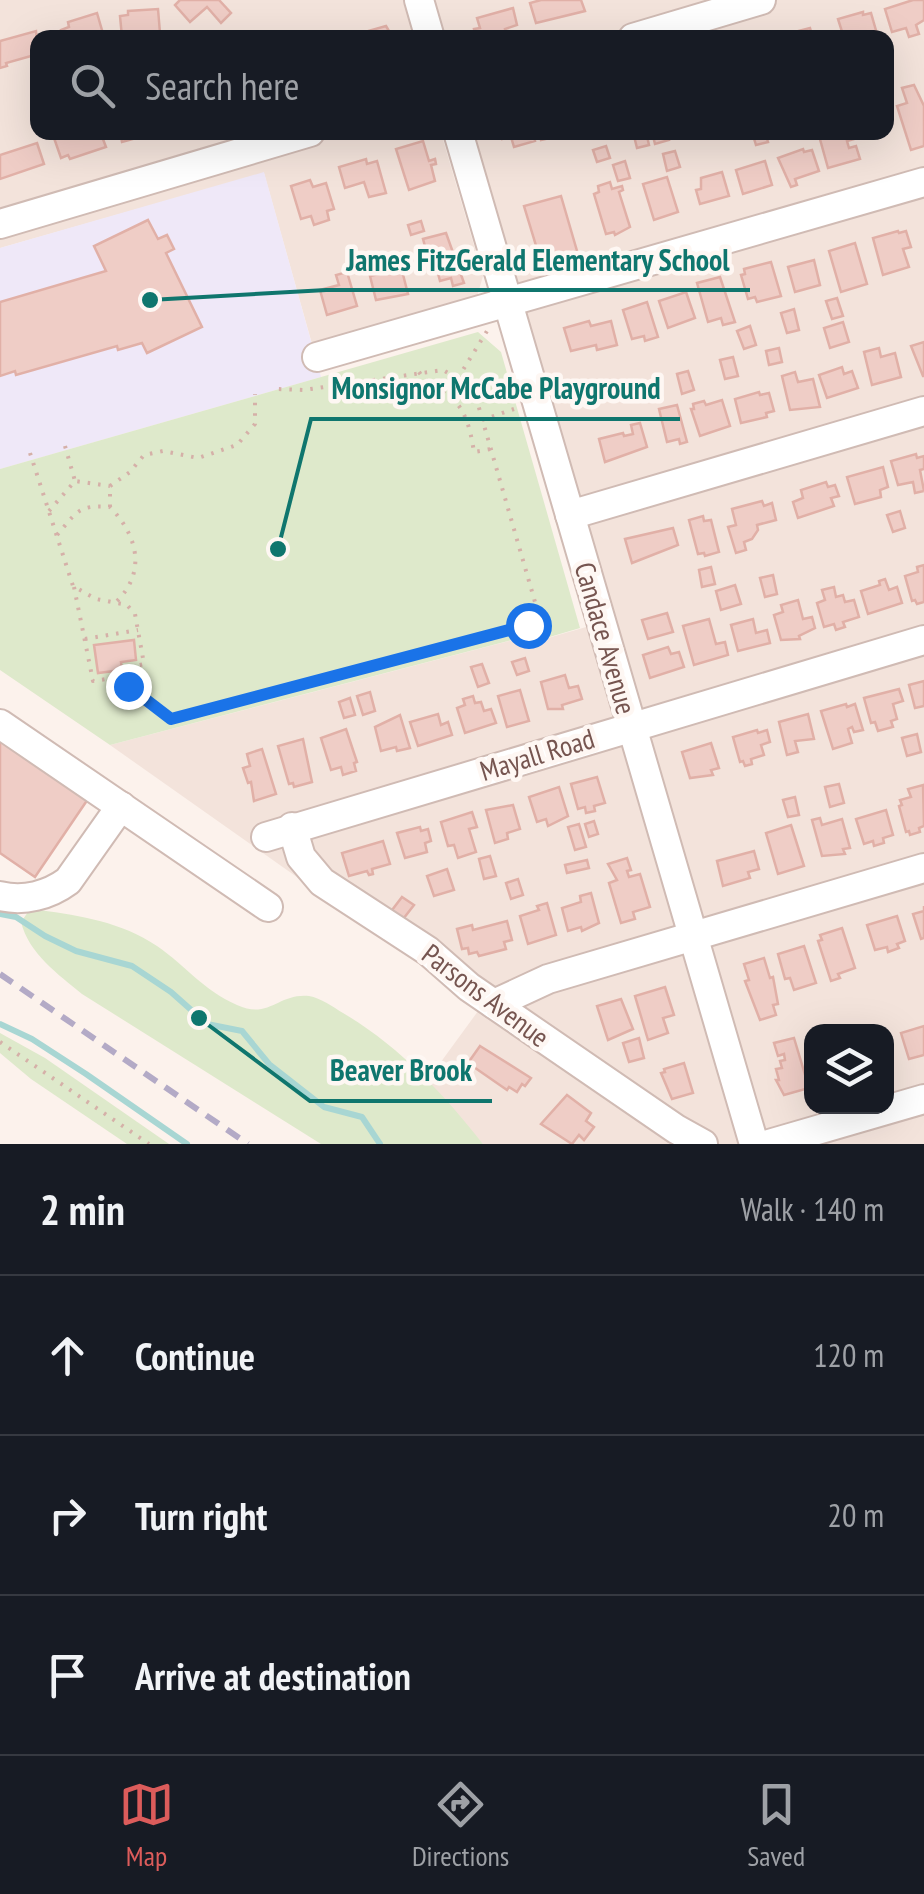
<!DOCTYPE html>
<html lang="en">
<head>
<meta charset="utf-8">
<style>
	:root { --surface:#171b24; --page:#20242c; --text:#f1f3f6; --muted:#9ea1a6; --line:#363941; --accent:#dc5c5b }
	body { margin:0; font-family:"PT Sans Narrow",sans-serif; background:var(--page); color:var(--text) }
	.controls { position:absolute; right:30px; bottom:30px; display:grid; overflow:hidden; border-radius:20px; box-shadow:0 10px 40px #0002 }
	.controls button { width:90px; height:90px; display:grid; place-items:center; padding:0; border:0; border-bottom:2px solid var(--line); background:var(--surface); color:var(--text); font:50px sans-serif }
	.stop { position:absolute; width:30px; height:30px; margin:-22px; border:8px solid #1a73e8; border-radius:50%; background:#fff }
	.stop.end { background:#1a73e8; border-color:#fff; box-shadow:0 2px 10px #0008 }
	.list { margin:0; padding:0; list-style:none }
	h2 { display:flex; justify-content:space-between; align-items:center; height:130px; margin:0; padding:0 40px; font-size:42px }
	h2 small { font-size:32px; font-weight:400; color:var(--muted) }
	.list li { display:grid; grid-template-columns:65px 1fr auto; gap:30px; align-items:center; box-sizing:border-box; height:160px; padding:0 40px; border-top:2px solid var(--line) }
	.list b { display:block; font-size:38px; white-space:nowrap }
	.list em { font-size:32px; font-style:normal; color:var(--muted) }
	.icon { flex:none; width:55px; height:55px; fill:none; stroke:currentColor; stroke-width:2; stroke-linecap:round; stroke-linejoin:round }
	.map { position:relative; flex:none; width:924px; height:1144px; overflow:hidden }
	.search { position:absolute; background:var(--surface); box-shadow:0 10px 40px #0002; left:30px; right:30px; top:30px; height:110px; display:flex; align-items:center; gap:25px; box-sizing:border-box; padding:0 35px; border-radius:20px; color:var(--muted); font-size:38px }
	.sheet { height:610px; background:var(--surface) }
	nav { display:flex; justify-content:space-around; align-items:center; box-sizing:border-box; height:140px; border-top:2px solid var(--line); background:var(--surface); font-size:28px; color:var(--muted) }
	nav a { display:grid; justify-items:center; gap:5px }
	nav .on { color:var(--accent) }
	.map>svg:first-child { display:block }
</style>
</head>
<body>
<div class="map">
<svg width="924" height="1144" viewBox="0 0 924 1144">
	<rect width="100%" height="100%" fill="#fcf2ec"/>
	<g fill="#f3e3db" fill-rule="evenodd">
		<polygon points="0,0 403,0 414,37 38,38 38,132 441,133 483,276 476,300 314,351 264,173 0,248"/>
		<path d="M432,0h492v1144h-441l-56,-63 54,-74 -371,-262 414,-108 3,7 87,-25 -143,-486 415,-1v-94l-443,-1zM812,1032h74v74h-74z"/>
	</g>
	<polygon fill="#efe8f8" points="264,172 321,377 0,469 0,248"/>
	<g fill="#dee9cb">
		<polygon points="478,332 501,352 580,628 526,644 523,637 110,745 0,670 0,469"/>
		<path d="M40,910c42,6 81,12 117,36 29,20 46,44 80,59 32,15 41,-12 72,-9 12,2 24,11 34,17 56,33 100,80 140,131h-162l-239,-150c-24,-20 -53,-40 -61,-72l7,-10z"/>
		<polygon points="0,1033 45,1058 169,1144 127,1144 31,1079 0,1053"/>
	</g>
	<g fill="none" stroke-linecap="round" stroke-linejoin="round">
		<g stroke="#a8d6d3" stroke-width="6">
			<polyline points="0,914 16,917 45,936 76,951 132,966 171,992 207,1024 242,1031 269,1064 324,1107 362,1117 380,1144"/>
			<polyline points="0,1024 32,1039 86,1074 187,1144"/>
		</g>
	</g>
	<g fill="#efcdc6" stroke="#e1b0a7" stroke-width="2.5">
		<polygon points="180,0 219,0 231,13 221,23 207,7 190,22 175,5"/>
		<polygon points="541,0 581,0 585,11 536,23 530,3"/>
		<polygon points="924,0 924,20 916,25 919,34 909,37 906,28 892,32 885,9 913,0"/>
		<polygon points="513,8 517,25 505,29 506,33 476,38 474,29 480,28 477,18"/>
		<polygon points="158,9 160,33 152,33 153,38 122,37 120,16 128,15 128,11"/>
		<polygon points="863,12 863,15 871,13 877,34 844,38 838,19"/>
		<polygon points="97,13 104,37 63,38 61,30 69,27 68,22"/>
		<polygon points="386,26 393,38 370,38 368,31"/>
		<polygon points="810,28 812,35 820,33 821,38 792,38 791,33"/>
		<polygon points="36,31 38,54 6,63 7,66 0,68 0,41"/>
		<polygon points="914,85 924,106 924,146 911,150 897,106 907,103 902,88"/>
		<polygon points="63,132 101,134 106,147 70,159 68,155 61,158 54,138"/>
		<polygon points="120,132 158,132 122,142"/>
		<polygon points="500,132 552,132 554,137 541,140 540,136 534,137 535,141 514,147 511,137 502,139"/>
		<polygon points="633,132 646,132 649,145 637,148"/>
		<polygon points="652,132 667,132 669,140 655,144"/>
		<polygon points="752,132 765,132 768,142 756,145"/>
		<polygon points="818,132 856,132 858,138 847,141 849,148 856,146 860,159 828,168"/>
		<polygon points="423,141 429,161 435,159 436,164 431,165 435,181 409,190 396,149"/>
		<polygon points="37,143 44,164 0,179 0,155"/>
		<polygon points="606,146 610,158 597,162 593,150"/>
		<polygon points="803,149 804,152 812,150 819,171 795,179 797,185 791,187 778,158"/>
		<polygon points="675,151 680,167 667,171 663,154"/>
		<polygon points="366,159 367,164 377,161 386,193 369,197 364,182 345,188 339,167"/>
		<polygon points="625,161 630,178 618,181 613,165"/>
		<polygon points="765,161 772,185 743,194 736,170"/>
		<polygon points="722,172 729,196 700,204 696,190 701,189 701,178"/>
		<polygon points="667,177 678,212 654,220 643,184"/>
		<polygon points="310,180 313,187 326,183 334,209 327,211 329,220 314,225 311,216 301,219 291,186"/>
		<polygon points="610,182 612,189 622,186 623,190 619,192 630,227 615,235 614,232 606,234 594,194 599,192 598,186"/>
		<polygon points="561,196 577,251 541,262 524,206"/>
		<polygon points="148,220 158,239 167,235 174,249 166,253 202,327 147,353 142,343 118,350 117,346 16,375 15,371 0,376 0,302 106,271 94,246"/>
		<polygon points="421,221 424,231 411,235 408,225"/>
		<polygon points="898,231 899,233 906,231 911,247 903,249 909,267 883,275 873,238"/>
		<polygon points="446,233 464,283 453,286 451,278 440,281 435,262 430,264 423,239"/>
		<polygon points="855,243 867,284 841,292 829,251"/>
		<polygon points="399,259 408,294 376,300 370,276 388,272 386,262"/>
		<polygon points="814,260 820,285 795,292 788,267"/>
		<polygon points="771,262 781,296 757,302 755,297 748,299 741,275 745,274 744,269"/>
		<polygon points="347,272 357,306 327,315 320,290 339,285 336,275"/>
		<polygon points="720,277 735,322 723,325 721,318 708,322 697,283"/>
		<polygon points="686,292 695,318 668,328 659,301"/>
		<polygon points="837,298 843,316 832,319 826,301"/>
		<polygon points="647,302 658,337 645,341 644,336 632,339 623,310"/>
		<polygon points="794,309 799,330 787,333 781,313"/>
		<polygon points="589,321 591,326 611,321 617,345 597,350 596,345 571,351 564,328"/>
		<polygon points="843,322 849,342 830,348 824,328"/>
		<polygon points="750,326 756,345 744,349 737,331"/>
		<polygon points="924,342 924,376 923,376 911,346"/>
		<polygon points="779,348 782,362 769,365 766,351"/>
		<polygon points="879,348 881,357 895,353 901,377 872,385 864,352"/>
		<polygon points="733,357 738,376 725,379 720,360"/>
		<polygon points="842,367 844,374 852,371 858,388 827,398 819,375"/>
		<polygon points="688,371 694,390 682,394 677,374"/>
		<polygon points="795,372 798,382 813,379 820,407 790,410 782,376"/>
		<polygon points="621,385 624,394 611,398 608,389"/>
		<polygon points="759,392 760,395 769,393 774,411 766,413 767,417 741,423 735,399"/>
		<polygon points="722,400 730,426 700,436 691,409 694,409 693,404 704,401 706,405"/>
		<polygon points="677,405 687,442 680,444 679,439 667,442 659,409"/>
		<polygon points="640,423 647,447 605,462 599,439 623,433 624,436 633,434 631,425"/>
		<polygon points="916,454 917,458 924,456 924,469 920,470 924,491 915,493 913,482 898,485 891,461"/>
		<polygon points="883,467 888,487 880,490 881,497 855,504 847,477"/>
		<polygon points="826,482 828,487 835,485 839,496 831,498 834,506 798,518 793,502 803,498 801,490"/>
		<polygon points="762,501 764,506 772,503 776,520 757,525 758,530 752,539 744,542 746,550 736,553 728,527 736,525 732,509"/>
		<polygon points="900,511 905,528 893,532 887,515"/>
		<polygon points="703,516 704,521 711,520 719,552 705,556 704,553 698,554 689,520"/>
		<polygon points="673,528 678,545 632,563 625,539"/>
		<polygon points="924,565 924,602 917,604 915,600 912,601 905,576 918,572 917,567"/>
		<polygon points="711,567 715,584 702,587 699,570"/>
		<polygon points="773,575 777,594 765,597 760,578"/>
		<polygon points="885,579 889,590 897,587 902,603 868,614 861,591 880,585 879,581"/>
		<polygon points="735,585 741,604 721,610 716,591"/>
		<polygon points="834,587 836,597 843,595 845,602 854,600 859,617 843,622 845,627 836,630 834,624 824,627 817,603 825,600 822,590"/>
		<polygon points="798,600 803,619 812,617 815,628 799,636 800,639 781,640 774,615 783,612 781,605"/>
		<polygon points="667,613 673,632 648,639 642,620"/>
		<polygon points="709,619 716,644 725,642 728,655 694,665 683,626"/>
		<polygon points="753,619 756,633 767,630 770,643 738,651 731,625"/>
		<polygon points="134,640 136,660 121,662 122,670 98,673 94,645"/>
		<polygon points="668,647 671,654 679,652 684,667 650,678 643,655"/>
		<polygon points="525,658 529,671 517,675 512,662"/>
		<polygon points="482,664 489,683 478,687 471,667"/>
		<polygon points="565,675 569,688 578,686 582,699 562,705 563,709 548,709 541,682"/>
		<polygon points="924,681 924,706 915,708 909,685"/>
		<polygon points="899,689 903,701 893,704 897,719 891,721 893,727 878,731 875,722 871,723 864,698"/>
		<polygon points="520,690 529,721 507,727 498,696"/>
		<polygon points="370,692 375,711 363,715 357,696"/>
		<polygon points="473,696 475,703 481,702 484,711 491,709 496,723 465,733 457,708 465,705 463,699"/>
		<polygon points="350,698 355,715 344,718 339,702"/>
		<polygon points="846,704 847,707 855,704 863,730 854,732 852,727 848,729 852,743 833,749 821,711"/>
		<polygon points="438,714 441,725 448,722 452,735 418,746 410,722"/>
		<polygon points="808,714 814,739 795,741 798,752 787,755 779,722"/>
		<polygon points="400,715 410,748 397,751 396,747 381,751 375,727"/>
		<polygon points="346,729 357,762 354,763 356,771 343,775 341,767 331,770 321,738"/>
		<polygon points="757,730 758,733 767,730 770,742 761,745 764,755 751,759 752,764 745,766 743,761 740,762 733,737"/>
		<polygon points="917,734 921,752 907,756 902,738"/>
		<polygon points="0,735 90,796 35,877 0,853"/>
		<polygon points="303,739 312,782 294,787 293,783 289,784 278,746"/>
		<polygon points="711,743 719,768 711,770 713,775 690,778 682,752"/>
		<polygon points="262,749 276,794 254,801 251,782 248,783 243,768 250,766 247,754"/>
		<polygon points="597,777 605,803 594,806 595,811 586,813 585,807 578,809 571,784"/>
		<polygon points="839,784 844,803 830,807 825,787"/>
		<polygon points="923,785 924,826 919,828 920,832 910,835 909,831 906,832 899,806 902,805 900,800 911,797 908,789"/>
		<polygon points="559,787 568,816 548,826 546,819 537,822 529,797"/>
		<polygon points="795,797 799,815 788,817 783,800"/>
		<polygon points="513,805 520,829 507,833 508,839 495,843 486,810"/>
		<polygon points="886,810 893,835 883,838 884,843 874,846 873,841 864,844 856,819"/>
		<polygon points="472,812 477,827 469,829 476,852 458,858 454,845 448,846 441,822"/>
		<polygon points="820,818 822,825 842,819 850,848 843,849 845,854 822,856 812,820"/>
		<polygon points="594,821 598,834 589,837 585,824"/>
		<polygon points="579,824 586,847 575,850 568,827"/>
		<polygon points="791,825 804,866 778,874 766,833"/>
		<polygon points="420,827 421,831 428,829 431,841 425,843 427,852 405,858 397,833"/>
		<polygon points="383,841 390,864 372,869 373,874 369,875 367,871 349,876 342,853"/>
		<polygon points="754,851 759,869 748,872 750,878 723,886 717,861"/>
		<polygon points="490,856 496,876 484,879 479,859"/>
		<polygon points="627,858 631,870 627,871 629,877 640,874 650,907 633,912 635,919 621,923 609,883 617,880 608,864"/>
		<polygon points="587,860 589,868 567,873 565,865"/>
		<polygon points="447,869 454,890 434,896 427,876"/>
		<polygon points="518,879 523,895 511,899 506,883"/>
		<polygon points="591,893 599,923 582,931 581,927 568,931 562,908 581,902 580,896"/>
		<polygon points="402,897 414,905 400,923 389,914"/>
		<polygon points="547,903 556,935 528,944 520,916 539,910 537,906"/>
		<polygon points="924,906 924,938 921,939 913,914 924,911"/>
		<polygon points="897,916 905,941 897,944 899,948 888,952 887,947 875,950 867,925"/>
		<polygon points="507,921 512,940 504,942 506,949 479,956 477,952 469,954 468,948 462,949 457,929 472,925 473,930"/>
		<polygon points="842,928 855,968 838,974 840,978 831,981 818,941 822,940 820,935"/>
		<polygon points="804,946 816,983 794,990 790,978 785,979 778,954"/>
		<polygon points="764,958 770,978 773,977 778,1004 773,1005 776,1015 760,1020 745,981 749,980 744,964"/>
		<polygon points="665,987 674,1015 663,1018 668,1033 648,1040 635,996"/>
		<polygon points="621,999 633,1029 608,1040 597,1006"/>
		<polygon points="924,1026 924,1055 909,1059 901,1033"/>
		<polygon points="639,1038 644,1058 629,1062 623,1043"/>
		<polygon points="794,1038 809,1088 784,1095 776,1080 779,1080 776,1069 782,1068 780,1061 785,1060 784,1054 778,1056 774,1043"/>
		<polygon points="480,1046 531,1078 525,1086 522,1084 517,1092 509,1087 507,1090 468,1063"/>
		<polygon points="684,1063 693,1093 672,1099 661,1073 665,1072 664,1069"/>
		<polygon points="567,1095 591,1113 586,1121 594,1127 584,1140 579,1135 572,1144 541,1124"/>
	</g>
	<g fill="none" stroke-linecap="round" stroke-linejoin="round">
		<defs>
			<g id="minor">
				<polyline points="419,0 430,38"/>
				<polyline points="633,38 761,0"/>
				<polyline points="458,132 754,1144"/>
				<polyline points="0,224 310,132"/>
				<polyline points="317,357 924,182"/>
				<polyline points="570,515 924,411"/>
				<polyline points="0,724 268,907"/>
				<polyline points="292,827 301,857 322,882 428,951 469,987 676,1129 703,1144"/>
				<polyline points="266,837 924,640"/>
				<path d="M0,896c24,6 49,-1 68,-15l53,-75"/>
				<polyline points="494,1004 548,979 924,868"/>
				<polyline points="769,1144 924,1099"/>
			</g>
		</defs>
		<use href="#minor" stroke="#d0bbb4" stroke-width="32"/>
		<g stroke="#d5b0a8" stroke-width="4" stroke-dasharray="2.5 8" stroke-linecap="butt">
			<path d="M419,372c9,13 20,17 32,26 16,12 20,36 23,54l17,-3"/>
			<polyline points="458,378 487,331"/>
			<polyline points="482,420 514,409"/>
			<polyline points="65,446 75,481"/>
			<polyline points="30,453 73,586 96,599 127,605 135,614 144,664 127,668 128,686 171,719 528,625 537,609 475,394 469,385 443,370 304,390 277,389"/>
			<polyline points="110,507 110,486 130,472 144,455 163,451 198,458 237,445 255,424 255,394"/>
			<polyline points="49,511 75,481 110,486"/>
			<path d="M57,535c19,-22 21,-31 53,-28 27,28 37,64 7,94"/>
			<polyline points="74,587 93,681 127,676"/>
			<polyline points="85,639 138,630"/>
			<polyline points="0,1042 149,1144"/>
		</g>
		<use href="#minor" stroke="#fff" stroke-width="28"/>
		<polyline stroke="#b3aac6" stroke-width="6" stroke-dasharray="15 10" stroke-linecap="butt" points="0,974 248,1144"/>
	</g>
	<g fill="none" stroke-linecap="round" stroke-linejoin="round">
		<polyline stroke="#1a73e8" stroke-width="12" points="128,686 171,719 528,625"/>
	</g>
	<g text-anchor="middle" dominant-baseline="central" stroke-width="9" stroke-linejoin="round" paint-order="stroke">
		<g font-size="28" fill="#765550" stroke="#fef7f3">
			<text transform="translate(606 638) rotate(74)">Candace Avenue</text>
			<text transform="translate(537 754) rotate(-17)">Mayall Road</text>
			<text transform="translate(486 995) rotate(37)">Parsons Avenue</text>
		</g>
	</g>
	<path fill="none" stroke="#0f766e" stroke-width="4" d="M150 300L326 290H750M278 549L311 419H680M199 1018L310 1101H492"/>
	<g fill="#0f766e" stroke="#fef7f3" stroke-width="4">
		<circle cx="150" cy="300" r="10"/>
		<circle cx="278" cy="549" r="10"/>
		<circle cx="199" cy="1018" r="10"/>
	</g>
	<g font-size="30" text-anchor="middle" font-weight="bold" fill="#0f766e" stroke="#fef7f3" stroke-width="9" stroke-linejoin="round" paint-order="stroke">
		<text x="538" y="271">James FitzGerald Elementary School</text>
		<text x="496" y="399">Monsignor McCabe Playground</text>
		<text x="401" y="1081">Beaver Brook</text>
	</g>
</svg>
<div class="controls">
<button><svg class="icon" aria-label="layers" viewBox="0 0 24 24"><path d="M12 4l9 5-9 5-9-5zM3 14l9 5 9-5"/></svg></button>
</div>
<div class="stop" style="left:528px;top:625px"></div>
<div class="stop end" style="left:128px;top:686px"></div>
<div class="search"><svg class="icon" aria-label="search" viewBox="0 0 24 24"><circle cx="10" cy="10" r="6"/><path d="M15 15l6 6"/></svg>Search here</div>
</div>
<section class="sheet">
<h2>2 min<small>Walk · 140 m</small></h2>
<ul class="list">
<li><svg class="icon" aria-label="ahead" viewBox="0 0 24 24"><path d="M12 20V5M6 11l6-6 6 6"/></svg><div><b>Continue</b></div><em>120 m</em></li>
<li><svg class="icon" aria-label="right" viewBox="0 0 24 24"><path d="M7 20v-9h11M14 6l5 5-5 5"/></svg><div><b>Turn right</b></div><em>20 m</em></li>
<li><svg class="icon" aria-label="arrive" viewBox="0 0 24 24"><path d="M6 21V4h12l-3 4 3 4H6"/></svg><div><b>Arrive at destination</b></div></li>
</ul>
</section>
<nav>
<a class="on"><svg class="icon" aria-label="map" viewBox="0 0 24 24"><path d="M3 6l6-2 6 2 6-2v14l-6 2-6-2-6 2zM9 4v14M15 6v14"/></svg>Map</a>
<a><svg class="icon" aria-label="directions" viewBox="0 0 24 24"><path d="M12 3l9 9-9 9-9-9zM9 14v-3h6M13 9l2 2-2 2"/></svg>Directions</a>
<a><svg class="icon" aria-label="saved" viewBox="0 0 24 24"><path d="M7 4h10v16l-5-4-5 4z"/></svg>Saved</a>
</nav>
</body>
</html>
